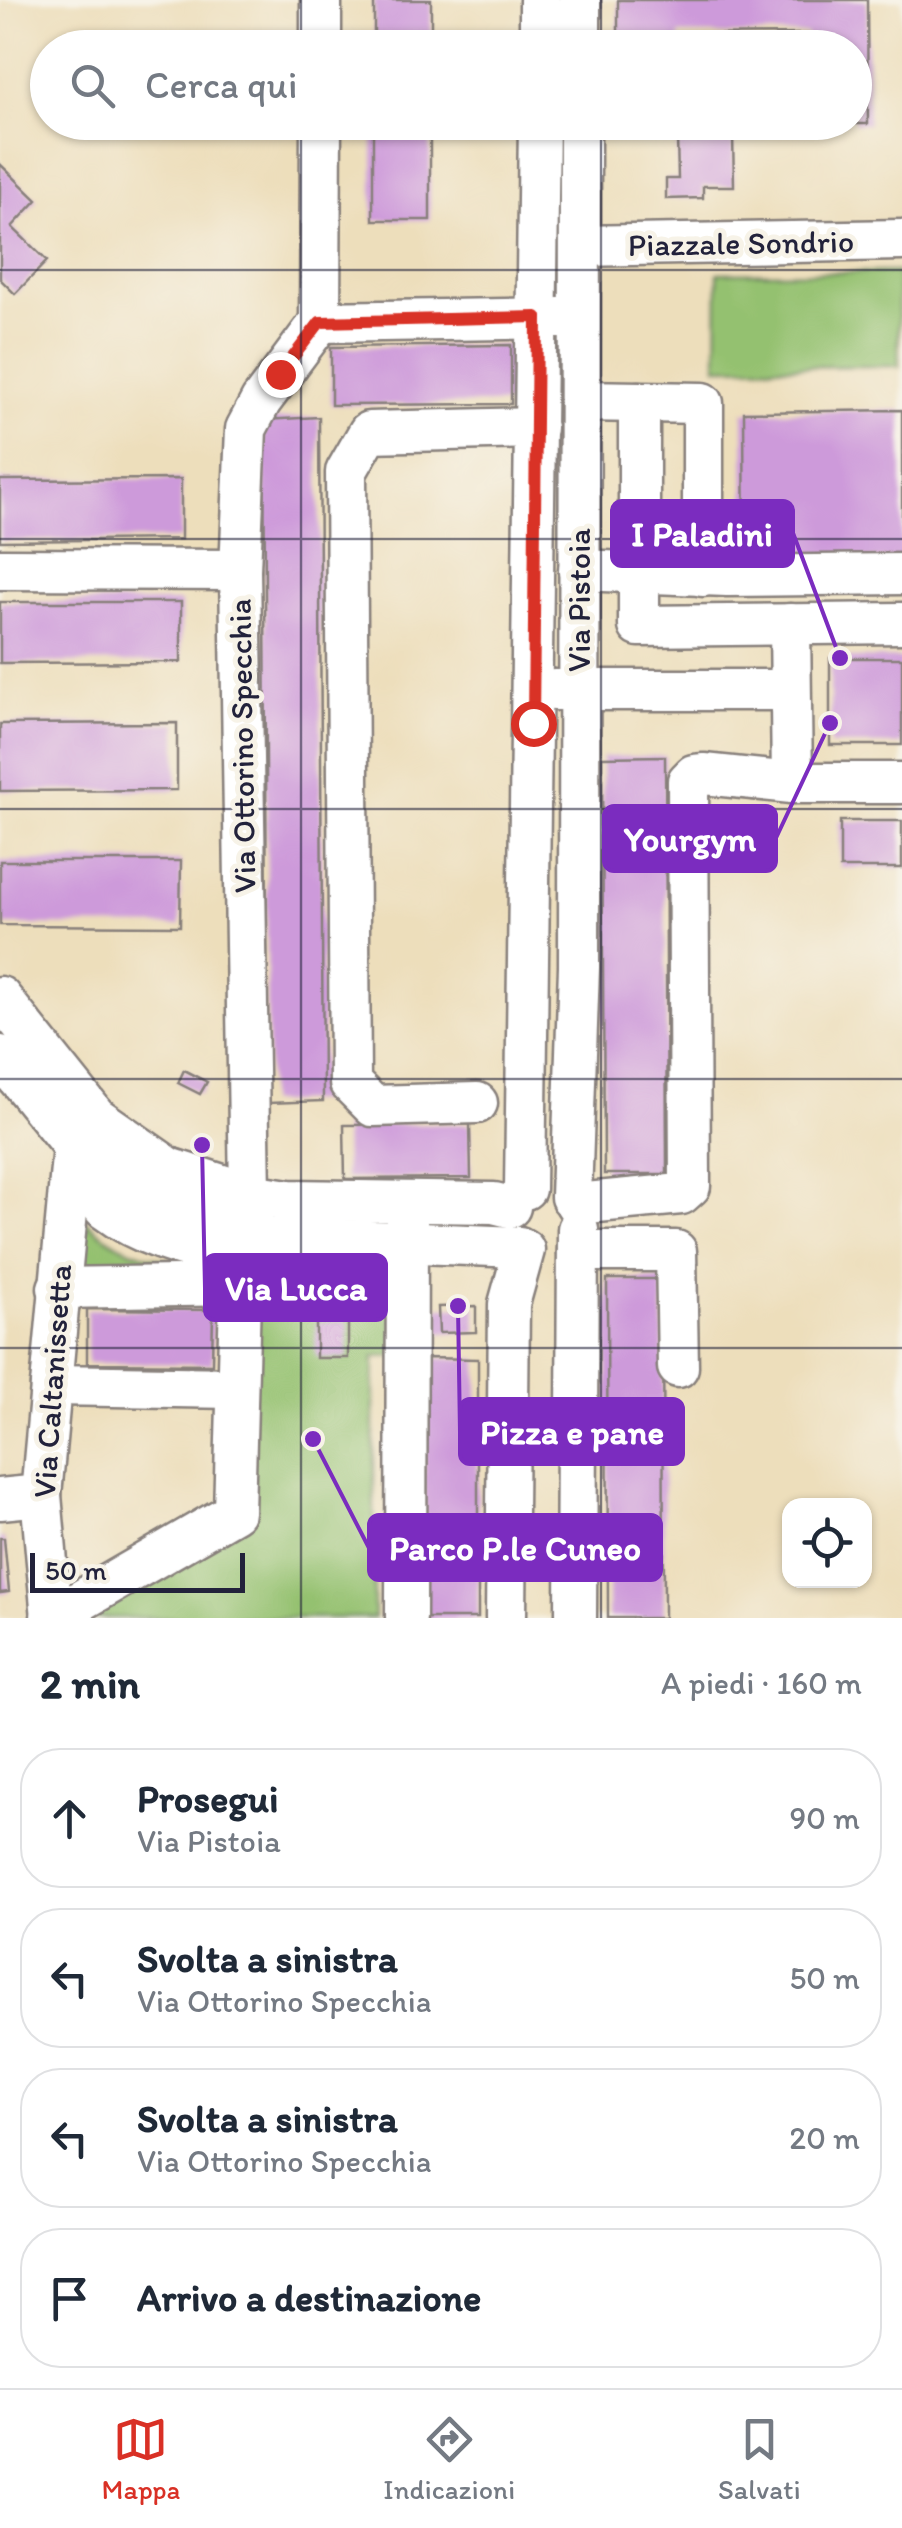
<!DOCTYPE html>
<html lang="it">
<head>
<meta charset="utf-8">
<style>
	:root { --surface:#fff; --page:#f6f6f7; --text:#1f2937; --muted:#747a83; --line:#e0e1e3; --accent:#d93025 }
	body { margin:0; font-family:Itim,sans-serif; background:var(--page); color:var(--text) }
	.controls { position:absolute; right:30px; bottom:30px; display:grid; overflow:hidden; border-radius:20px; box-shadow:0 2px 8px #0004 }
	.controls button { width:90px; height:90px; display:grid; place-items:center; padding:0; border:0; border-bottom:2px solid var(--line); background:var(--surface); color:var(--text); font:50px sans-serif }
	.scale { position:absolute; left:30px; bottom:25px; width:215px; box-sizing:border-box; padding-left:10px; border:5px solid #22223b; border-top:0; font-size:28px; line-height:35px; white-space:nowrap; color:#22223b; -webkit-text-stroke:8px #f7f3e8; paint-order:stroke }
	.stop { position:absolute; width:30px; height:30px; margin:-22px; border:8px solid #d93025; border-radius:50%; background:#fff }
	.stop.end { background:#d93025; border-color:#fff; box-shadow:0 2px 10px #0008 }
	.list { margin:0; padding:0; list-style:none }
	h2 { display:flex; justify-content:space-between; align-items:center; height:130px; margin:0; padding:0 40px; font-size:42px }
	h2 small { font-size:32px; font-weight:400; color:var(--muted) }
	.list li { display:grid; grid-template-columns:65px 1fr auto; gap:30px; align-items:center; box-sizing:border-box; height:140px; margin:0 20px 20px; padding:0 20px; border:2px solid var(--line); border-radius:40px }
	.list b { display:block; font-size:38px; white-space:nowrap }
	.list p { margin:0; font-size:32px; white-space:nowrap; color:var(--muted) }
	.list em { font-size:32px; font-style:normal; color:var(--muted) }
	.icon { flex:none; width:55px; height:55px; fill:none; stroke:currentColor; stroke-width:2; stroke-linecap:round; stroke-linejoin:round }
	.map { position:relative; flex:none; width:902px; height:1618px; overflow:hidden }
	.search { position:absolute; background:var(--surface); box-shadow:0 2px 8px #0004; left:30px; right:30px; top:30px; height:110px; display:flex; align-items:center; gap:25px; box-sizing:border-box; padding:0 35px; border-radius:55px; color:var(--muted); font-size:38px }
	.sheet { height:770px; background:var(--surface) }
	nav { display:flex; justify-content:space-around; align-items:center; box-sizing:border-box; height:140px; border-top:2px solid var(--line); background:var(--surface); font-size:28px; color:var(--muted) }
	nav a { display:grid; justify-items:center; gap:5px }
	nav .on { color:var(--accent) }
	.map>svg:first-child { display:block }
</style>
</head>
<body>
<div class="map">
<svg width="902" height="1618" viewBox="0 0 902 1618">
	<rect width="100%" height="100%" fill="#f7f3e8"/>
	<filter id="ink" filterUnits="userSpaceOnUse"><feTurbulence type="fractalNoise" baseFrequency=".01" numOctaves="2"/><feDisplacementMap in="SourceGraphic" scale="20" xChannelSelector="R" yChannelSelector="G"/><feConvolveMatrix kernelMatrix="1 2 1 2 8 2 1 2 1" color-interpolation-filters="sRGB"/></filter>
	<filter id="wash" filterUnits="userSpaceOnUse"><feTurbulence type="fractalNoise" baseFrequency=".0048" numOctaves="4" result="noise"/><feDisplacementMap in="SourceGraphic" scale="40" xChannelSelector="R" yChannelSelector="G"/><feGaussianBlur stdDeviation="2.25" result="paint"/><feColorMatrix in="noise" values="0 0 0 0 0 0 0 0 0 0 0 0 0 0 0 0 0 1.4 0 .05"/><feComposite in="paint" operator="in"/></filter>
	<g filter="url(#wash)">
		<rect width="100%" height="100%" fill="#eddebb"/>
		<g fill="#94c170" stroke="#5b7256" stroke-width="2.5">
			<polygon points="898,272 899,366 717,367 718,273"/>
			<path d="M86,1221c43,40 83,39 138,46l-145,6z"/>
			<polygon points="263,1284 391,1290 394,1356 374,1357 374,1618 88,1618 251,1522 252,1294"/>
		</g>
		<g id="blocks">
			<g fill="#cd9ada">
				<rect x="374" y="0" width="57" height="48"/>
				<polygon points="618,0 867,0 868,124 854,124 854,48 807,48 807,34 679,35 679,48 618,48"/>
				<rect x="373" y="122" width="57" height="98"/>
				<polygon points="733,135 734,186 703,186 703,198 666,199 666,179 678,179 677,136"/>
				<polygon points="0,164 37,200 12,227 47,261 15,294 0,279"/>
				<polygon points="511,345 511,404 331,405 331,347"/>
				<polygon points="902,410 902,559 745,561 744,412"/>
				<polygon points="319,417 323,1101 268,1103 264,420"/>
				<polygon points="181,479 181,539 0,541 0,480"/>
				<polygon points="0,602 181,602 181,662 0,663"/>
				<rect x="830" y="658" width="72" height="87"/>
				<polygon points="177,723 177,790 0,791 0,724"/>
				<polygon points="665,756 667,1174 604,1174 602,757"/>
				<rect x="840" y="821" width="62" height="47"/>
				<polygon points="0,861 181,861 180,926 0,925"/>
				<polygon points="184,1070 207,1082 200,1094 178,1083"/>
				<polygon points="470,1124 471,1178 345,1179 344,1125"/>
				<polygon points="607,1279 663,1279 664,1618 608,1618"/>
				<polygon points="476,1306 476,1332 439,1333 438,1307"/>
				<polygon points="87,1309 213,1310 212,1364 87,1363"/>
				<rect x="316" y="1322" width="32" height="36"/>
				<polygon points="424,1358 478,1359 478,1618 425,1618"/>
				<polygon points="0,1538 4,1538 9,1592 0,1593"/>
			</g>
		</g>
	</g>
	<g filter="url(#ink)">
		<use href="#blocks" fill-opacity="0" stroke="#88807b" stroke-width="2.5"/>
		<g fill="none" stroke-linecap="round" stroke-linejoin="round">
			<defs>
				<g id="minor">
					<polyline points="321,48 321,0"/>
					<polyline points="540,48 540,0"/>
					<polyline points="580,48 580,0"/>
					<polyline points="321,122 320,322 561,318"/>
					<polyline points="580,246 902,240"/>
					<polyline points="580,401 703,403 703,576"/>
					<polyline points="639,402 639,626 902,623"/>
					<polyline points="0,569 240,570"/>
					<polyline points="579,570 727,576 902,574"/>
					<polyline points="790,624 792,783"/>
					<polyline points="554,690 790,690"/>
					<polyline points="0,997 96,1117 169,1168 250,1194 289,1200 494,1203 510,1207"/>
					<polyline points="0,1056 73,1146 153,1201 269,1237 519,1247"/>
					<polyline points="477,1103 373,1106 350,1083 346,472 369,432 536,428"/>
					<path d="M75,1149c7,15 20,52 31,61 69,53 214,63 298,64"/>
					<polyline points="525,1189 539,122"/>
					<polyline points="250,1194 240,570 246,429 261,401 320,322"/>
					<polyline points="571,1197 579,967 580,122"/>
					<polyline points="576,1204 681,1194 690,1186 688,781 694,775 704,774 792,783 902,783"/>
					<polyline points="578,1251 676,1251 678,1367"/>
					<polyline points="58,1288 240,1285"/>
					<polyline points="51,1385 235,1388"/>
					<polyline points="0,1499 41,1495"/>
					<polyline points="51,1618 234,1512 241,1260"/>
					<polyline points="52,1618 41,1495 73,1146"/>
					<polyline points="406,1618 407,1216"/>
					<polyline points="506,1618 509,1304 524,1250"/>
					<polyline points="576,1618 578,1229"/>
				</g>
			</defs>
			<use href="#minor" stroke="#88807b" stroke-width="45"/>
			<use href="#minor" stroke="#fff" stroke-width="40"/>
		</g>
	</g>
	<g fill="none" stroke-linecap="round" stroke-linejoin="round" filter="url(#ink)">
		<polyline stroke="#d93025" stroke-width="12" points="280,374 320,322 537,317 533,723"/>
	</g>
	<path fill="none" stroke="#22223b" stroke-width="2.5" stroke-opacity="0.55" d="M301,0v48M601,0v48M301,122v1496M601,122v1496M0,270h902M0,539h902M0,809h902M0,1079h902M0,1348h902"/>
	<g text-anchor="middle" dominant-baseline="central" stroke-width="10" stroke-linejoin="round" paint-order="stroke">
		<g font-size="32" fill="#22223b" stroke="#f7f3e8">
			<text transform="translate(741 243) rotate(-1)">Piazzale Sondrio</text>
			<text transform="translate(579 600) rotate(-90)">Via Pistoia</text>
			<text transform="translate(242 746) rotate(-91)">Via Ottorino Specchia</text>
			<text transform="translate(52 1381) rotate(-86)">Via Caltanissetta</text>
		</g>
	</g>
	<path fill="none" stroke="#7b2cbf" stroke-width="4" d="M840 658L793 533M830 723L776 838M202 1145L205 1288M458 1306L460 1432M313 1439L369 1548"/>
	<g fill="#7b2cbf" stroke="#f7f3e8" stroke-width="4">
		<circle cx="840" cy="658" r="10"/>
		<circle cx="830" cy="723" r="10"/>
		<circle cx="202" cy="1145" r="10"/>
		<circle cx="458" cy="1306" r="10"/>
		<circle cx="313" cy="1439" r="10"/>
	</g>
	<g fill="#7b2cbf" stroke="#7b2cbf" stroke-width="4">
		<rect x="612" y="501" width="181" height="65" rx="10"/>
		<rect x="604" y="806" width="172" height="65" rx="10"/>
		<rect x="205" y="1255" width="181" height="65" rx="10"/>
		<rect x="460" y="1399" width="223" height="65" rx="10"/>
		<rect x="369" y="1515" width="292" height="65" rx="10"/>
	</g>
	<g font-size="35" text-anchor="middle" font-weight="bold" fill="#fff">
		<text x="702" y="546">I Paladini</text>
		<text x="690" y="851">Yourgym</text>
		<text x="296" y="1300">Via Lucca</text>
		<text x="572" y="1444">Pizza e pane</text>
		<text x="515" y="1560">Parco P.le Cuneo</text>
	</g>
</svg>
<div class="controls">
<button><svg class="icon" aria-label="locate" viewBox="0 0 24 24"><circle cx="12" cy="12" r="6"/><path d="M12 2v4M12 18v4M2 12h4M18 12h4"/></svg></button>
</div>
<div class="scale">50 m</div>
<div class="stop" style="left:533px;top:723px"></div>
<div class="stop end" style="left:280px;top:374px"></div>
<div class="search"><svg class="icon" aria-label="search" viewBox="0 0 24 24"><circle cx="10" cy="10" r="6"/><path d="M15 15l6 6"/></svg>Cerca qui</div>
</div>
<section class="sheet">
<h2>2 min<small>A piedi · 160 m</small></h2>
<ul class="list">
<li><svg class="icon" aria-label="ahead" viewBox="0 0 24 24"><path d="M12 20V5M6 11l6-6 6 6"/></svg><div><b>Prosegui</b><p>Via Pistoia</p></div><em>90 m</em></li>
<li><svg class="icon" aria-label="left" viewBox="0 0 24 24"><path d="M17 20v-9H6M10 6l-5 5 5 5"/></svg><div><b>Svolta a sinistra</b><p>Via Ottorino Specchia</p></div><em>50 m</em></li>
<li><svg class="icon" aria-label="left" viewBox="0 0 24 24"><path d="M17 20v-9H6M10 6l-5 5 5 5"/></svg><div><b>Svolta a sinistra</b><p>Via Ottorino Specchia</p></div><em>20 m</em></li>
<li><svg class="icon" aria-label="arrive" viewBox="0 0 24 24"><path d="M6 21V4h12l-3 4 3 4H6"/></svg><div><b>Arrivo a destinazione</b></div></li>
</ul>
</section>
<nav>
<a class="on"><svg class="icon" aria-label="map" viewBox="0 0 24 24"><path d="M3 6l6-2 6 2 6-2v14l-6 2-6-2-6 2zM9 4v14M15 6v14"/></svg>Mappa</a>
<a><svg class="icon" aria-label="directions" viewBox="0 0 24 24"><path d="M12 3l9 9-9 9-9-9zM9 14v-3h6M13 9l2 2-2 2"/></svg>Indicazioni</a>
<a><svg class="icon" aria-label="saved" viewBox="0 0 24 24"><path d="M7 4h10v16l-5-4-5 4z"/></svg>Salvati</a>
</nav>
</body>
</html>
